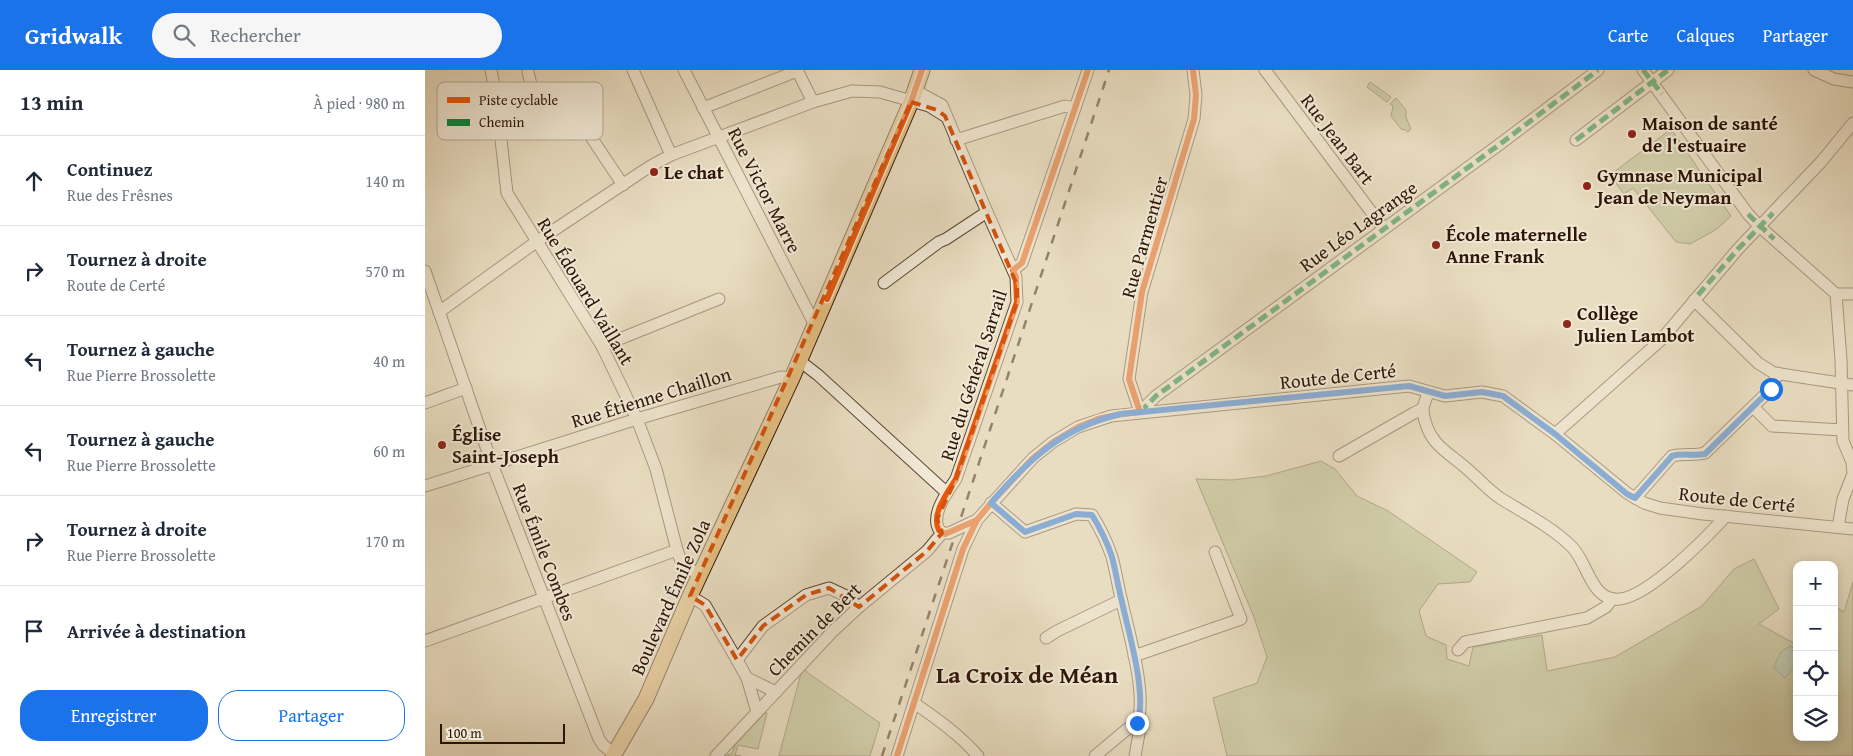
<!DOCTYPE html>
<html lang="fr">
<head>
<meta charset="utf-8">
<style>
	:root { --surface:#fff; --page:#f6f6f7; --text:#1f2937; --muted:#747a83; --line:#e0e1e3; --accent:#1a73e8 }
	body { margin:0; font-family:"Gentium Book Plus",serif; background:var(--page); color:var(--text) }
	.controls { position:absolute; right:15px; bottom:15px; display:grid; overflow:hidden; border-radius:10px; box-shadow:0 2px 12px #0003 }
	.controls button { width:45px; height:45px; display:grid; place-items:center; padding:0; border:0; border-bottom:1px solid var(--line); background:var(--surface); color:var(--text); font:25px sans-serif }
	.scale { position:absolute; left:15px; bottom:12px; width:125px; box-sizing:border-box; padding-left:5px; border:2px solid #2e1607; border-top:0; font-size:14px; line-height:18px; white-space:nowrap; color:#2e1607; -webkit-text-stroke:4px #f1e9d7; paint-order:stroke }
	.stop { position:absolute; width:15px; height:15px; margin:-11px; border:4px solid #1a73e8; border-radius:50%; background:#fff }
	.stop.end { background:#1a73e8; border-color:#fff; box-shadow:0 1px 5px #0008 }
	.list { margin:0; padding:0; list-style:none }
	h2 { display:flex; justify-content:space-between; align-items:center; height:65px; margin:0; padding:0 20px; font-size:21px }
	h2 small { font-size:16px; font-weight:400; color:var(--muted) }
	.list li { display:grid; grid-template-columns:32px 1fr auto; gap:15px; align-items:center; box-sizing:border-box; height:90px; padding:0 20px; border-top:1px solid var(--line) }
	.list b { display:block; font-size:19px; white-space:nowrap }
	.list p { margin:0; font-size:16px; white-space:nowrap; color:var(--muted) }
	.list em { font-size:16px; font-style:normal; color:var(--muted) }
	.actions { display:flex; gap:10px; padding:15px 20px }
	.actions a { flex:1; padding:11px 0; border:1px solid var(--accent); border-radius:20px; text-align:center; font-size:18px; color:var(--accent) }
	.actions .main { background:var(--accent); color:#fff }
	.icon { flex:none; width:28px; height:28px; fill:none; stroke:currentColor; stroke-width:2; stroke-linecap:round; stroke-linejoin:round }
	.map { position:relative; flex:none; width:1428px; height:686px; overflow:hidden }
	header { display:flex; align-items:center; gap:30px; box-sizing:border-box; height:70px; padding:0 25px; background:var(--accent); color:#fff }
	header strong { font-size:24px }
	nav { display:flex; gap:28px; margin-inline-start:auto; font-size:18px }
	.search { width:350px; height:45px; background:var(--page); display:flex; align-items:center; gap:12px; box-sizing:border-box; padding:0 18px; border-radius:28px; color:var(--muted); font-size:19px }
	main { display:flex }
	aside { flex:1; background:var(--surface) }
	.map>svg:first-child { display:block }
</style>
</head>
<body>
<header>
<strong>Gridwalk</strong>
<div class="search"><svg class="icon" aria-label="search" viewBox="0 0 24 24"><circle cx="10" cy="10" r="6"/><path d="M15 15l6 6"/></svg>Rechercher</div>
<nav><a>Carte</a><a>Calques</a><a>Partager</a></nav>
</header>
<main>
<aside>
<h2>13 min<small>À pied · 980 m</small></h2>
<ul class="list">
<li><svg class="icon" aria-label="ahead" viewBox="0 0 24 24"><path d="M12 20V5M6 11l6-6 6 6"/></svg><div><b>Continuez</b><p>Rue des Frêsnes</p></div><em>140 m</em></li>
<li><svg class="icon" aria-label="right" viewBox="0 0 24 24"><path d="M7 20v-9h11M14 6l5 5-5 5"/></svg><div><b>Tournez à droite</b><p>Route de Certé</p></div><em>570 m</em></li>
<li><svg class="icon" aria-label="left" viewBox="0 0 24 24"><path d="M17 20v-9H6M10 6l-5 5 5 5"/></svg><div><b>Tournez à gauche</b><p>Rue Pierre Brossolette</p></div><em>40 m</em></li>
<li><svg class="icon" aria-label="left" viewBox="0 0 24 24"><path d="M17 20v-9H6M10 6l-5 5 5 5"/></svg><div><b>Tournez à gauche</b><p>Rue Pierre Brossolette</p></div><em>60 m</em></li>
<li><svg class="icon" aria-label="right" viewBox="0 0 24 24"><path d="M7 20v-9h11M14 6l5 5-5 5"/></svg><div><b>Tournez à droite</b><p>Rue Pierre Brossolette</p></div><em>170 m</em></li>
<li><svg class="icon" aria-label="arrive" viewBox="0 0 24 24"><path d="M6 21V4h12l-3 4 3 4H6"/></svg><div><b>Arrivée à destination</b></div></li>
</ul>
<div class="actions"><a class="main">Enregistrer</a><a>Partager</a></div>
</aside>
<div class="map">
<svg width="1428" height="686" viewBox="0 0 1428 686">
	<rect width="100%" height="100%" fill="#e9ddc1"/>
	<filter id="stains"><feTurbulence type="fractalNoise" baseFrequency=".004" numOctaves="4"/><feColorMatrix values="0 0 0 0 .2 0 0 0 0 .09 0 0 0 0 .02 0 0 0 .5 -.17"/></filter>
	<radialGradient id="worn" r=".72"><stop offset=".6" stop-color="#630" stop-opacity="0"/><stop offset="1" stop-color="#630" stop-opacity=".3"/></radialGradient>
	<g fill="#b5c193" stroke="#726c4d">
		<polygon points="945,12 966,27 962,32 942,17"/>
		<polygon points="971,28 981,40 981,47 986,59 983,62 979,59 977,60 966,46 968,36 965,34"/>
		<polygon points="1246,59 1306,146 1292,159 1265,174 1251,172 1208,118 1199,124 1185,105"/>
		<polygon points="896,391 910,399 932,426 963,441 1052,502 1045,512 1013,514 994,541 1001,566 1021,575 1022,589 1044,596 1048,577 1117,565 1122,601 1190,587 1277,536 1309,499 1329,489 1354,539 1334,554 1372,575 1372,667 1409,667 1409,536 1419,542 1428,512 1428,686 802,686 788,628 832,613 842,587 829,547 771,409 807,410 841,406"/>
		<polygon points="379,598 383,603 455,653 445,686 354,686 375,607"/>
		<polygon points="340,643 342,643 333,679 313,675 310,685 316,686 300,686 307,683 310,675"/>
	</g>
	<polygon fill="#98bdae" stroke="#6e7a6b" points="1365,576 1372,580 1372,594 1360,608 1349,598 1349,596 1356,582"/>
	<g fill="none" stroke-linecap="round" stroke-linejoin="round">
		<defs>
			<g id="minor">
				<polyline points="66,0 71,25 82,123 177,276 212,349 231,399 252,480 256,491 274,506"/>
				<polyline points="208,0 246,85"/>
				<polyline points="259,0 390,255"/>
				<polyline points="372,0 388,32"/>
				<polyline points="840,0 959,159"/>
				<polyline points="1218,0 1323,144 1334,156 1411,224 1416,290 1418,371 1427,392 1428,404 1418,429 1413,457"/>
				<polyline points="1389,0 1409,9 1428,12"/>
				<polyline points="103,2 109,27 114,36"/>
				<path d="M491,21l26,14 45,107 29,65 1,25 -61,177c-9,13 -29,40 -14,54"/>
				<polyline points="72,35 109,27"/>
				<polyline points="278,38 372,1"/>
				<polyline points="150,43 198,115"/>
				<polyline points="531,70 640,36 650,38"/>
				<polyline points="1151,70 1243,0"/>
				<polyline points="588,200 597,193 663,0"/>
				<polyline points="0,201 67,394 174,669 178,675 189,684"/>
				<polyline points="459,213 514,172 521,169 562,142"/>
				<polyline points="1411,224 1428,224"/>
				<polyline points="1269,230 1333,293 1349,303 1428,315"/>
				<polyline points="14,242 111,172 224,97 246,85 388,32 427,21 455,22 504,36 520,46"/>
				<polyline points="177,276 294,229"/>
				<polyline points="374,292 380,295 393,305 522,423"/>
				<path d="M1003,322c-1,6 -5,12 -5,18 0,3 1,8 2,11 7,25 23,31 41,47 12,10 22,22 34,30 24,15 52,29 72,49 16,16 19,55 48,52 29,-3 86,-61 106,-83"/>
				<polyline points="0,333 41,318"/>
				<polyline points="1328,337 1347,356 1417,360"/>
				<polyline points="715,342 731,326 1075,74 1173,0"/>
				<polyline points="715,342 704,309 717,222 769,49 771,25 768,0"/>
				<polyline points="1130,364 1236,270 1313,179 1396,92 1428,53"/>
				<polyline points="914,386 989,343 997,339"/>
				<polyline points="0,416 212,349 356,307 367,308"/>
				<path d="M1210,428l37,-42c11,-3 22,0 33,-3l66,-64 7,-16"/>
				<path d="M566,433l34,29 51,-18 16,1c8,13 15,27 20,42 4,15 6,30 10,45 6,28 26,95 15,121l3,5 -5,28"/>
				<polyline points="517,463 524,463 552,450"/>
				<polyline points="265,526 280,535 312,590 322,608 332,642"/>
				<polyline points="621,568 632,561 696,530"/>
				<polyline points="0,571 252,480"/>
				<polyline points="1033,580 1040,572 1162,548 1181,537 1187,529"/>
				<polyline points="709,586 816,549 790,482"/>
				<polyline points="312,590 338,556 381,525 404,518 419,525 434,537"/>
				<polyline points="322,608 351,622"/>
				<path d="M489,633c22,15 46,32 64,53"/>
				<polyline points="291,686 407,562 434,537 502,481 517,463"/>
				<polyline points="472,686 538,479 552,450 608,388 628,372 653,357 686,346 984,316 1020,326 1057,322 1078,326 1130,364 1202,423 1219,433 1235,438 1278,444 1428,459"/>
				<polyline points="670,686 701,660 712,653"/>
			</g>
			<polyline id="major" points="188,686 221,629 265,526 367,308 486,32 497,0"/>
		</defs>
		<use href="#minor" stroke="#5d4836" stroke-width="13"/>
		<use href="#major" stroke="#2e1607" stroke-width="17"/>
		<use href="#minor" stroke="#f1e9d7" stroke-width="11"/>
		<use href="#major" stroke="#e4be80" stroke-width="15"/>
		<polyline stroke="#2e1607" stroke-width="2.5" stroke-dasharray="9 9" stroke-linecap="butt" points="457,686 684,0"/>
		<g stroke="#00873e" stroke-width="5" stroke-dasharray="10 5" stroke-linecap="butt">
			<polyline points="1218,0 1237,24"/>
			<polyline points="1151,70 1243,0"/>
			<polyline points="1323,144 1349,169"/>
			<polyline points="1273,225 1313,179 1348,143"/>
			<polyline points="715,342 731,326 1075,74 1173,0"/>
		</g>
		<defs>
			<g id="cycleway">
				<polyline points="402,229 486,32 497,0"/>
				<path d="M552,450l-32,14 -6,-4c-8,-16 9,-38 17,-51l61,-177 -1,-25 -3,-7 9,-7 66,-193"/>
				<polyline points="472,686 538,479 552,450 566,433 608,388 628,372 653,357 673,349 696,344 715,342 704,309 717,222 769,49 771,25 768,0"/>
			</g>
		</defs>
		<use href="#cycleway" stroke="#f1e9d7" stroke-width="9"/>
		<use href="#cycleway" stroke="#e8590c" stroke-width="6"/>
	</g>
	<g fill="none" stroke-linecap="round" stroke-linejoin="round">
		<path stroke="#1a73e8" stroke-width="6" d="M712,653c11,-26 -9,-93 -15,-121 -4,-15 -6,-30 -10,-45 -5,-15 -12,-29 -20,-42l-16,-1 -51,18 -34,-29c38,-44 72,-76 130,-89l288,-28 36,10 37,-4 21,4 52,38 72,60 8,4 37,-42c11,-3 22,0 33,-2l66,-65"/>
	</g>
	<path d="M0 0H1428V686H0ZM486,32l26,8 8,6 72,169v17l-61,177 -19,40 5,14 -15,18 -68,56 -30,-19 -23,7 -43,31 -26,34 -32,-55 -15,-9z" fill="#e9ddc1" fill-opacity=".55" fill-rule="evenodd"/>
	<path fill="none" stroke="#d5520c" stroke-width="4" stroke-dasharray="10 6" stroke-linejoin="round" d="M486,32l26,8 8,6 72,169v17l-61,177 -19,40 5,14 -15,18 -68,56 -30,-19 -23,7 -43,31 -26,34 -32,-55 -15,-9z"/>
	<g fill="#8f2418" stroke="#f1e9d7" stroke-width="2">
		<circle cx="1207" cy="64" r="5"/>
		<circle cx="229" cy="102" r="5"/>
		<circle cx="1162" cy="116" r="5"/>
		<circle cx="1011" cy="175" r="5"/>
		<circle cx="1142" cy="254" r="5"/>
		<circle cx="17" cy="375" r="5"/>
	</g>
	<g text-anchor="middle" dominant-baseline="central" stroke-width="4" stroke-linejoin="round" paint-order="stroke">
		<g font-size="19" font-weight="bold" fill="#2e1607" stroke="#f1e9d7" text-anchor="start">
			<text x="1217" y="53">Maison de santé<tspan x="1217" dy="22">de l'estuaire</tspan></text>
			<text x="239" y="102">Le chat</text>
			<text x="1172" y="105">Gymnase Municipal<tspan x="1172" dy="22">Jean de Neyman</tspan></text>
			<text x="1021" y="164">École maternelle<tspan x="1021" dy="22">Anne Frank</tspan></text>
			<text x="1152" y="243">Collège<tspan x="1152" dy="22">Julien Lambot</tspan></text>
			<text x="27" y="364">Église<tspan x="27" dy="22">Saint-Joseph</tspan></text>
		</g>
		<g font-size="19" fill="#2e1607" stroke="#f1e9d7">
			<text transform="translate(913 69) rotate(53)">Rue Jean Bart</text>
			<text transform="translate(340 120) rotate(63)">Rue Victor Marre</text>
			<text transform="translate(933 156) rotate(-36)">Rue Léo Lagrange</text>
			<text transform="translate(719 167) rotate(-74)">Rue Parmentier</text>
			<text transform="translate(161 221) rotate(59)">Rue Édouard Vaillant</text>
			<text transform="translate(548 305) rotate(-72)">Rue du Général Sarrail</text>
			<text transform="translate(913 306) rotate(-6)">Route de Certé</text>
			<text transform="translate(226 327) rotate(-17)">Rue Étienne Chaillon</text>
			<text transform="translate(1312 429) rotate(6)">Route de Certé</text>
			<text transform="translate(120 482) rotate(69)">Rue Émile Combes</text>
			<text transform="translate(245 527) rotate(-66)">Boulevard Émile Zola</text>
			<text transform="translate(389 559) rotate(-45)">Chemin de Bert</text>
		</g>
		<g font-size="24" font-weight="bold" fill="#2e1607" stroke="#f1e9d7">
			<text x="602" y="604">La Croix de Méan</text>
		</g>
	</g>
	<rect x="12" y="12" width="166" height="58" rx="8" fill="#f1e9d7" stroke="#b6aa99" stroke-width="1"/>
	<rect x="22" y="27" width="23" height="6" fill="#e8590c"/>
	<rect x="22" y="49" width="23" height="7" fill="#00873e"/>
	<g font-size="14" fill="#2e1607">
		<text x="54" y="35">Piste cyclable</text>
		<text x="54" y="57">Chemin</text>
	</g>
	<rect width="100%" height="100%" filter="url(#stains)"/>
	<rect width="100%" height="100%" fill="url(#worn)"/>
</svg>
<div class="controls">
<button>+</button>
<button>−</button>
<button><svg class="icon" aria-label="locate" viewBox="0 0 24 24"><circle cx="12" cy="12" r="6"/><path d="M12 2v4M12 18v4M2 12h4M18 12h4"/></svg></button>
<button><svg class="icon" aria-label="layers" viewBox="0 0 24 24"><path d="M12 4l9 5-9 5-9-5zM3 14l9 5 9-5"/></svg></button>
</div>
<div class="scale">100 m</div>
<div class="stop" style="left:1346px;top:319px"></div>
<div class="stop end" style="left:712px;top:653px"></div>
</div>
</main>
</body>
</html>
